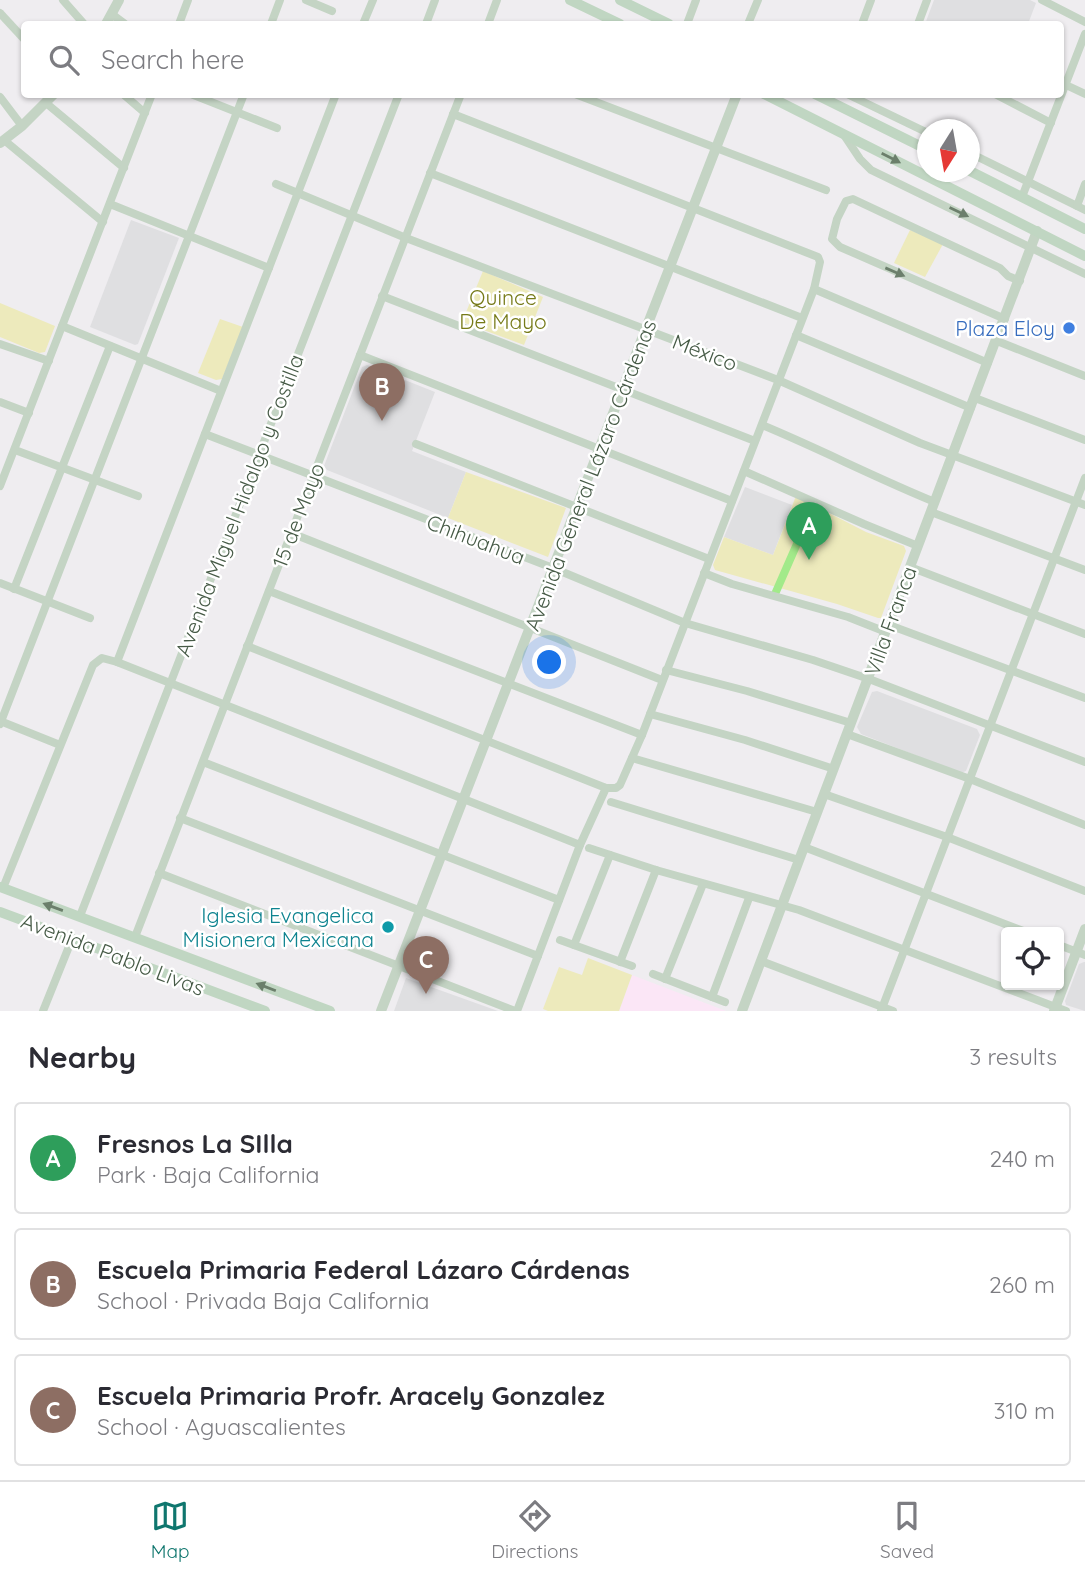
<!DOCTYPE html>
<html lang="en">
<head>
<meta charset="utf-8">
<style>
	:root { --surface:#fff; --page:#f2f2f3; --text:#2b2b33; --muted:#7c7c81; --line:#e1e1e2; --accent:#0f766e }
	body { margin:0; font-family:Quicksand,sans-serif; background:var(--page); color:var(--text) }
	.controls { position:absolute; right:21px; bottom:21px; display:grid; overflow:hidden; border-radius:7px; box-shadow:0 2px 5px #0004 }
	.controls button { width:63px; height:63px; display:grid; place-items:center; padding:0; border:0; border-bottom:2px solid var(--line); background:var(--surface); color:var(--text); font:35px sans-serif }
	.compass { position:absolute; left:917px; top:119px; width:63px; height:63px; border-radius:50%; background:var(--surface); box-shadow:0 2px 5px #0004; rotate:191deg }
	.you { position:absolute; left:550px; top:663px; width:24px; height:24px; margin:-18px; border:5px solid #fff; border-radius:50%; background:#1a73e8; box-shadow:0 0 0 10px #1a73e833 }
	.badge { display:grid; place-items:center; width:46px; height:46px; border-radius:50%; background:var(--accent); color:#fff; font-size:23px; font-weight:700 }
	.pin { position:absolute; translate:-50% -58px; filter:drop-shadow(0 2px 4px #0008) }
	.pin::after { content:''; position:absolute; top:37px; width:24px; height:21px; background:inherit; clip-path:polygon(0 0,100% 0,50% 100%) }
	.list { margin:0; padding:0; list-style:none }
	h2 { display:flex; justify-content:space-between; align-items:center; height:91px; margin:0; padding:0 28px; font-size:30px }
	h2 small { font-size:23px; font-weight:400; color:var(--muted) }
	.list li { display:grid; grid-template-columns:46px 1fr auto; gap:21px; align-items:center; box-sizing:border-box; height:112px; margin:0 14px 14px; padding:0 14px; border:2px solid var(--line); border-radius:7px }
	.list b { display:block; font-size:26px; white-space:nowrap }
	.list p { margin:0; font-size:23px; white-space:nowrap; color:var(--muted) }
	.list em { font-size:23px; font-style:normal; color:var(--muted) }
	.icon { flex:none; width:38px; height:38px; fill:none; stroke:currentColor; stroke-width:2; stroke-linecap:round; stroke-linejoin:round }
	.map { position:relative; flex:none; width:1085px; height:1011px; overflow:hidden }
	.search { position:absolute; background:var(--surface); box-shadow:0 2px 5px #0004; left:21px; right:21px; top:21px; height:77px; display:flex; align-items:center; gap:18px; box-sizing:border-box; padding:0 24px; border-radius:7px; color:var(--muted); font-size:26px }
	.sheet { height:469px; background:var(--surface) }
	nav { display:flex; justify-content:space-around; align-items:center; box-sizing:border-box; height:98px; border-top:2px solid var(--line); background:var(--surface); font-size:19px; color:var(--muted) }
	nav a { display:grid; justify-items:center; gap:4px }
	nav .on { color:var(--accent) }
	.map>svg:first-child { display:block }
</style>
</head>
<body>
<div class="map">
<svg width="1085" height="1011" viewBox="0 0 1085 1011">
	<rect width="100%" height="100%" fill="#efedf0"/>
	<polygon fill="#fbe6f6" points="632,975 726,1011 619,1011"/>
	<g fill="#dfdfe1">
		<polygon points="934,0 1030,0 1036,3 1028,24 925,24"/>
		<polygon points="131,220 179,238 138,344 135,345 90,327"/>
		<polygon points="367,365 435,392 412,451 466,472 448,518 327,470 324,466 362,367"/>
		<polygon points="745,487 792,505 773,555 724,537"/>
		<polygon points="877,691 977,729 980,735 966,771 961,773 861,734 857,727 872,692"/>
		<polygon points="1084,962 1085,962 1085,1011 1066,1005 1065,1001 1079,964"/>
		<polygon points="406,978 498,1011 394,1011"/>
	</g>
	<g fill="#edeabc">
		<polygon points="910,230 943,244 925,277 894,263"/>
		<polygon points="483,271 543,297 524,345 462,322"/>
		<polygon points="0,303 55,326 45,352 39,353 0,337"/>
		<polygon points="220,319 243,327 222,379 216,380 198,373"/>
		<polygon points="466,472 566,508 548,557 448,518"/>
		<polygon points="796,496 866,532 904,546 906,551 881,618 878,618 837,604 715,570 713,565 724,537 773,555"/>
		<polygon points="588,958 632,975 619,1011 548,1011 543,1009 559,967 582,975"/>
	</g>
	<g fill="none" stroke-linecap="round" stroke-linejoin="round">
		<polyline stroke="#a2ea8a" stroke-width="8" points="775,594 814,505"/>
		<g stroke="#c4d4c4" stroke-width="8">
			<polyline points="63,0 84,24"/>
			<polyline points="306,0 332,11"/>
			<polyline points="1042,0 1085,22"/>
			<polyline points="0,13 24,39"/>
			<polyline points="113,15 125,24"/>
			<polyline points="179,24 188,0"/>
			<polyline points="271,24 280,0"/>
			<polyline points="363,24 373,0"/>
			<polyline points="426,24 435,0"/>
			<polyline points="488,24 497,0"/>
			<polyline points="687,24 696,0"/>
			<polyline points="748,24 758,0"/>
			<polyline points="862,24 871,0"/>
			<polyline points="918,24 927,0"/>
			<polyline points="1066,85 1085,94"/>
			<polyline points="123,94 145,113"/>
			<polyline points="191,94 277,128"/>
			<polyline points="575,94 826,190"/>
			<polyline points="847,94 928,133"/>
			<polyline points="995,94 1051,123"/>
			<polyline points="0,97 22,126"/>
			<polyline points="46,103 124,168"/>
			<polyline points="844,135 860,159 871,170 1085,274"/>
			<polyline points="4,140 103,222"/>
			<polyline points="970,153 1085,210"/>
			<polyline points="430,173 802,318"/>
			<polyline points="276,184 406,238 778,380 920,443 1085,505"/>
			<polyline points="1022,197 1085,34"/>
			<polyline points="110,204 269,268"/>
			<polyline points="1077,206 1085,184"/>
			<polyline points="814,289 988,363"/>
			<polyline points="382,296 755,441"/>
			<polyline points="1005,319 840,247 832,239 837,219 846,201 853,199 1000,268 1008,276 1020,281"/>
			<polyline points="62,326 221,391"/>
			<polyline points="796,335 971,408"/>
			<polyline points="997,341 1085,376"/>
			<polyline points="0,344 49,361"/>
			<polyline points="360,355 732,501"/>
			<polyline points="975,398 1085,440"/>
			<polyline points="0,402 29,413"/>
			<path d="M762,425c58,24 114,53 173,77"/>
			<polyline points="205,434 553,568 685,623 813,660 869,679 1085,762"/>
			<polyline points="416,444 709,559"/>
			<polyline points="15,450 138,496"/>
			<polyline points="744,471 864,524 918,546"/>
			<polyline points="0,486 152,94"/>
			<polyline points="931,512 1085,570"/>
			<polyline points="291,533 662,680"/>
			<polyline points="910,567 1085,634"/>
			<polyline points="704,573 732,584 848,617 886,632"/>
			<polyline points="0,583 90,618"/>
			<polyline points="14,589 110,346"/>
			<polyline points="269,591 642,735"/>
			<polyline points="889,625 1085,698"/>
			<polyline points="247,646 606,788 616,788 620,785 642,735 814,289 820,262 818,257 453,114"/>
			<polyline points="117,662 336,94"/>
			<polyline points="666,670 747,691 851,723"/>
			<polyline points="650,714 745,740 834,769"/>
			<polyline points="0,721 60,745"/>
			<polyline points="0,724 244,94"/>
			<polyline points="847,734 970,779 1085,825"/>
			<polyline points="632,758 817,812"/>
			<polyline points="203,762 559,900"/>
			<polyline points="824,794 947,837 1085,891"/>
			<polyline points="611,802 799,860"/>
			<polyline points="180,818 538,956"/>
			<polyline points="804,847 1026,932"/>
			<polyline points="589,848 656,870 799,910 1066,1011"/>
			<polyline points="159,873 515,1011"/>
			<polyline points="3,888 93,665 102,658 117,662 580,845"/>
			<polyline points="80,916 399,94"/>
			<polyline points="135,937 461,94"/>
			<polyline points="560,940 632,966"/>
			<polyline points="574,945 610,855"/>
			<polyline points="1059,945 1085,955"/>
			<polyline points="761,961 893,1011"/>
			<polyline points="620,962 656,870"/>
			<polyline points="653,974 725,1002"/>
			<polyline points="665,979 703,884"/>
			<polyline points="712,997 749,898"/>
			<polyline points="43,1011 72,939"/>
			<polyline points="517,1011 580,845 606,788"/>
			<polyline points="881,1011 1085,478"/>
		</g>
		<g stroke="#c4d4c4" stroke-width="10">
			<polyline points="106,24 119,0"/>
			<polyline points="0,143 22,126 54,94"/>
			<polyline points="381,1011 737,94"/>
			<polyline points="742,1011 1037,231"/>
			<polyline points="1054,1011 1085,929"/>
		</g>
		<g stroke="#c0d6c2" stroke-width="10">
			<polyline points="570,0 620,24"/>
			<polyline points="620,0 669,24"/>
			<polyline points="764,94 1085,256"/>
			<polyline points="815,94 928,150"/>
			<polyline points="970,171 1085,229"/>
			<polyline points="0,887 330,1011"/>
			<polyline points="0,912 265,1011"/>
		</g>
	</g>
	<defs><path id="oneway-solid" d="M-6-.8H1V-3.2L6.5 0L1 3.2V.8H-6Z" transform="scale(1.75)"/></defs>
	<g fill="#6b7f6b">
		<use href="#oneway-solid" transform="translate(891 158) rotate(27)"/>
		<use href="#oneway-solid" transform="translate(53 907) rotate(-160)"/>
		<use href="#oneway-solid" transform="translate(266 987) rotate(-159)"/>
	</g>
	<g fill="#6c7f6c">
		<use href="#oneway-solid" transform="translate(959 212) rotate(26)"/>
		<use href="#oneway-solid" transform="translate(895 272) rotate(23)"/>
	</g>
	<circle fill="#3f7fe0" stroke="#fff" stroke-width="2.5" cx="1069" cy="328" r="7"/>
	<circle fill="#0f9aa8" stroke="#fff" stroke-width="2.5" cx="388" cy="927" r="7"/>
	<g text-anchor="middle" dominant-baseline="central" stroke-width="5" stroke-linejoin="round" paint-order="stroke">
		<g font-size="21" fill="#767a18" stroke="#fff">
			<text x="503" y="297">Quince<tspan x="503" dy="24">De Mayo</tspan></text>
		</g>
		<g font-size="21" fill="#366cbe" stroke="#fff" text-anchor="end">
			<text x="1055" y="328">Plaza Eloy</text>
		</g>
		<g font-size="21" fill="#465a46" stroke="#fff">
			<text transform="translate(705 352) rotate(21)">México</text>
			<text transform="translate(590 475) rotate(-69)">Avenida General Lázaro Cárdenas</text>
			<text transform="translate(239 505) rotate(-69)">Avenida Miguel Hidalgo y Costilla</text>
			<text transform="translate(298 515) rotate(-69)">15 de Mayo</text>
			<text transform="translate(476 539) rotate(21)">Chihuahua</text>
			<text transform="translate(890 621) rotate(-70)">Villa Franca</text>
			<text transform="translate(113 954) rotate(21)">Avenida Pablo Livas</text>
		</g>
		<g font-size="21" fill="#0d838f" stroke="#fff" text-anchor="end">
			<text x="374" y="915">Iglesia Evangelica<tspan x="374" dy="24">Misionera Mexicana</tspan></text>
		</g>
	</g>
</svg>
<div class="controls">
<button><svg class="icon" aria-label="locate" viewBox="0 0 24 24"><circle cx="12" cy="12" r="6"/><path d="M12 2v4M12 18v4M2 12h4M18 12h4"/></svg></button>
</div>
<svg class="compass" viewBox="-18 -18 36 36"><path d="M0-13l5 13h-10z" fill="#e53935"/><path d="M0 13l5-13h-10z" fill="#7c7c81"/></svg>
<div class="you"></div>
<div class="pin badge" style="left:809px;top:560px;background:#2e9e5b">A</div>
<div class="pin badge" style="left:382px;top:421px;background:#8d6e63">B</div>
<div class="pin badge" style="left:426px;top:994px;background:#8d6e63">C</div>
<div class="search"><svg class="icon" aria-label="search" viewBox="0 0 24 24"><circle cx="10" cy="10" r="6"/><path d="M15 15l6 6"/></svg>Search here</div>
</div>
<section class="sheet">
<h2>Nearby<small>3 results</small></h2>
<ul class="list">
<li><span class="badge" style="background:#2e9e5b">A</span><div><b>Fresnos La SIlla</b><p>Park · Baja California</p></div><em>240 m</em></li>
<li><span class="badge" style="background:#8d6e63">B</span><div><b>Escuela Primaria Federal Lázaro Cárdenas</b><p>School · Privada Baja California</p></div><em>260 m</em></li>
<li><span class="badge" style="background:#8d6e63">C</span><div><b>Escuela Primaria Profr. Aracely Gonzalez</b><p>School · Aguascalientes</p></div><em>310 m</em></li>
</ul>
</section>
<nav>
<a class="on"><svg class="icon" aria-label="map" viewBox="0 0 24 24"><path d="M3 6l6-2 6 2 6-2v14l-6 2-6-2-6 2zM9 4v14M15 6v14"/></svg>Map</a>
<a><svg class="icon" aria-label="directions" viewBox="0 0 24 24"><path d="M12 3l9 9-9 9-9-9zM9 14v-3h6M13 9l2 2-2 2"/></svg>Directions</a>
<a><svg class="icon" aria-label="saved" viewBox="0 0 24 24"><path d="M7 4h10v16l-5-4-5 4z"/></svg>Saved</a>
</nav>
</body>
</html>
